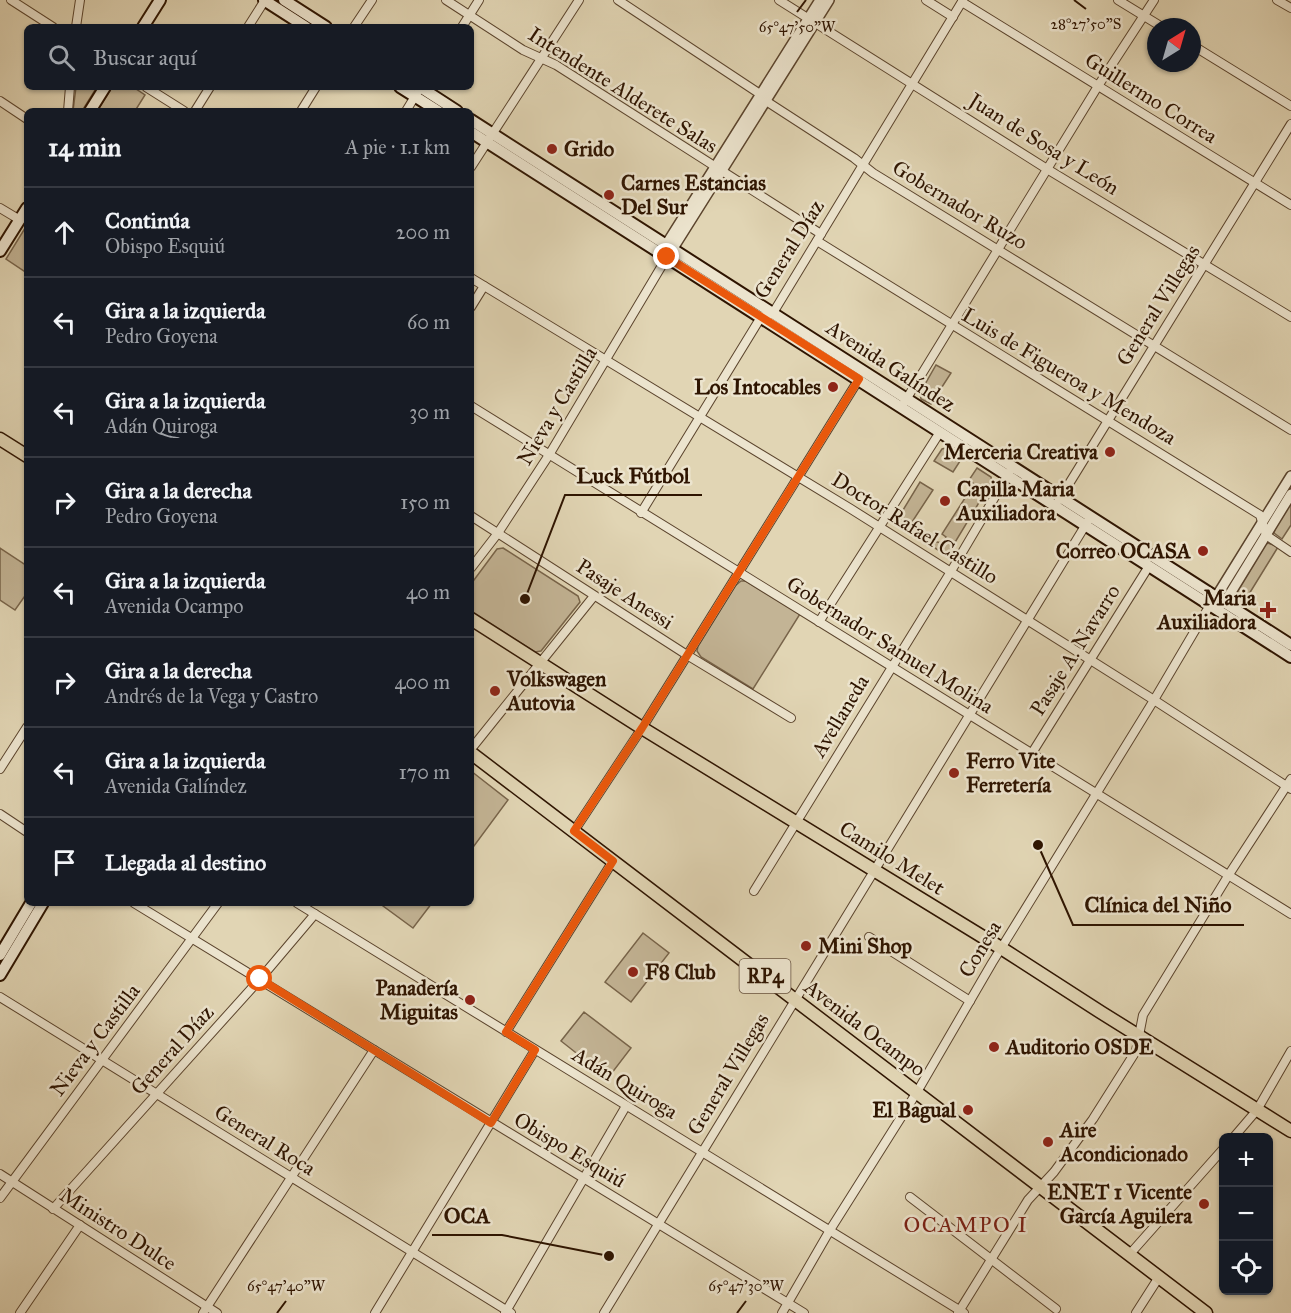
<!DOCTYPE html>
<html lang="es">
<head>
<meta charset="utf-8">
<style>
	:root { --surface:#171b24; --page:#242831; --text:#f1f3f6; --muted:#9ea1a6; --line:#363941 }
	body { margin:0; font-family:"IM FELL Great Primer",serif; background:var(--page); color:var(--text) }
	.controls { position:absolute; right:18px; bottom:18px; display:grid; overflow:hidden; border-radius:9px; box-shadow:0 2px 4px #0004 }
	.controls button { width:54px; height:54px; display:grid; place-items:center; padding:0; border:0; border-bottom:2px solid var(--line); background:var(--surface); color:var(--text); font:30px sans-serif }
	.compass { position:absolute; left:1147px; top:18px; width:54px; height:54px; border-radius:50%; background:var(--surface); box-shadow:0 2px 4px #0004; rotate:37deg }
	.stop { position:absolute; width:18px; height:18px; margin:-14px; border:4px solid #ea580c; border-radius:50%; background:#fff }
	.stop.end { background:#ea580c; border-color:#fff; box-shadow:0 2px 6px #0008 }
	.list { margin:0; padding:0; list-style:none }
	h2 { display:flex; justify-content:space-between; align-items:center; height:78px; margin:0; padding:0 24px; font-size:26px }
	h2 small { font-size:20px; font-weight:400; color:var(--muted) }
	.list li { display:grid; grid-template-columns:39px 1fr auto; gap:18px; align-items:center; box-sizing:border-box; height:90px; padding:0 24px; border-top:2px solid var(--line) }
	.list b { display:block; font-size:22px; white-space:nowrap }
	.list p { margin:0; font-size:20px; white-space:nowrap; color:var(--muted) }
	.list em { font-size:20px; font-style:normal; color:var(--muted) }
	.icon { flex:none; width:33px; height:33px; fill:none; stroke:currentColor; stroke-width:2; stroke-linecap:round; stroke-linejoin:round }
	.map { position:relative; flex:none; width:1291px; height:1313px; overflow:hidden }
	.search { position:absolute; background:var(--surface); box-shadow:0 2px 4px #0004; left:24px; top:24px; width:450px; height:66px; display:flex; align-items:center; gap:15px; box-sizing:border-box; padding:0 21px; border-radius:9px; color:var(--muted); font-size:22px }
	.panel { position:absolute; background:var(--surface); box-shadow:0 2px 4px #0004; left:24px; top:108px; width:450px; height:798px; border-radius:9px }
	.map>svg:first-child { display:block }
</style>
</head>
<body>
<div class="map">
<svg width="1291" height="1313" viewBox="0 0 1291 1313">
	<rect width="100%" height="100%" fill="#e1d5b4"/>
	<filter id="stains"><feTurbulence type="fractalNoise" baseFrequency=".00333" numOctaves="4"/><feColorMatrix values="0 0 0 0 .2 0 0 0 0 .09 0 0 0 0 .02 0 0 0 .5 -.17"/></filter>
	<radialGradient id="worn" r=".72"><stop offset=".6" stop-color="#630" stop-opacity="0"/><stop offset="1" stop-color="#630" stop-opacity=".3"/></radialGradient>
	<g fill="#c3b495" stroke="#78644a" stroke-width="1.5">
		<polygon points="76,87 97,87 82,111 73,111"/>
		<polygon points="112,87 133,87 145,95 135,111 97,111"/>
		<polygon points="27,225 27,273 6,259"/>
		<polygon points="936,365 951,373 931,404 921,399 920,393"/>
		<polygon points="946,448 962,458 953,472 934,461 942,449"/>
		<polygon points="977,468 991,477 992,481 948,554 944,554 900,525 897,520 920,482 933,490 910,525 937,542 943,543 946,537 942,534 974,484 969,480"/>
		<polygon points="1291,501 1291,525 1282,539 1274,533 1275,529"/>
		<polygon points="1268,543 1278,547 1241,607 1233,600 1233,595 1263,546"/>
		<polygon points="0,548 27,566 27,593 15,610 0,600"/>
		<polygon points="503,548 578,596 580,602 541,651 535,652 471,611 471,584 497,549"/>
		<polygon points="741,581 746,581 800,614 753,689 701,657 697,651 698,646 735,586"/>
		<polygon points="471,771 508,800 471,850"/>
		<polygon points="379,903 432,903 413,928"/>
		<polygon points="643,933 669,953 631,1002 605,982"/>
		<polygon points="584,1012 631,1048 608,1078 561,1041"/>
	</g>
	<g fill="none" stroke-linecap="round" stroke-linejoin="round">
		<defs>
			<g id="minor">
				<polyline points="11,0 53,27"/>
				<polyline points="446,0 523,50 556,65 821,234"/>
				<polyline points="618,0 760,94 766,101 854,158 873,173 1291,430"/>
				<polyline points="779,0 1047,169 1291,317"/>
				<polyline points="926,0 953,17"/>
				<polyline points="1118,0 1162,27"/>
				<polyline points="1277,0 1291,8"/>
				<polyline points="962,2 1291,205"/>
				<polyline points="76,27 80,0"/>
				<polyline points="248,27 265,0"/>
				<polyline points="354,27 372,0"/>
				<polyline points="462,27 479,0"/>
				<polyline points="1192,45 1291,106"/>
				<polyline points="146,87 184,111"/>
				<polyline points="0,101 27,119"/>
				<polyline points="68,111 70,87"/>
				<polyline points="195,111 210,87"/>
				<polyline points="301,111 316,87"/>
				<polyline points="406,111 417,93"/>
				<polyline points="471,167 579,0"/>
				<polyline points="0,208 20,220"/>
				<polyline points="817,241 1260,515 1266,535 1291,552"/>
				<polyline points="471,278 851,509 1154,700 1291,789"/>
				<polyline points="471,307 484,286"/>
				<polyline points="904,403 1098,86 1154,0"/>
				<polyline points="471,406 1291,914"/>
				<polyline points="1059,500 1291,124"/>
				<polyline points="641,513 761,317 773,313 963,0"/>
				<polyline points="471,516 687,655 791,718"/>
				<polyline points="471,568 498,533 549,455 667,257"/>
				<polyline points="819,622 940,432"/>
				<polyline points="471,749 594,596"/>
				<polyline points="1032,753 1149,566"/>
				<polyline points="0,769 27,727"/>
				<polyline points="0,814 27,832"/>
				<polyline points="574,831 642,728 859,379"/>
				<polyline points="754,891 950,573 1009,473"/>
				<polyline points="134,903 804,1313"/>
				<polyline points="297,903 964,1313"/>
				<polyline points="869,937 970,1001"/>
				<polyline points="0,997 511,1313"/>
				<polyline points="506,1032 613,861"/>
				<polyline points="1233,1138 1257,1110 1291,1051"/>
				<polyline points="0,1174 217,1313"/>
				<polyline points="910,1197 1056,1309"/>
				<polyline points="0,1198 218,903"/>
				<polyline points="53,1209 260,979 315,914"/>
				<polyline points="1129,1255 1224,1148"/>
				<polyline points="20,1313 80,1225"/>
				<polyline points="203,1313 374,1050"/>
				<polyline points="375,1313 535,1050"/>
				<polyline points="505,1313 626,1106"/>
				<polyline points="604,1313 1088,521"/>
				<polyline points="782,1313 830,1230 917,1092 992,963 1154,700 1210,605"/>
				<polyline points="958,1313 1028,1200 1054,1172 1093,1119 1136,1051 1143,1015 1228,876 1291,779"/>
				<polyline points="1136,1313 1159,1277"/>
			</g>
			<g id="tertiary">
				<polyline points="667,252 666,245 820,0"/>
				<polyline points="670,253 829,0"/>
				<polyline points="1213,602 1291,476"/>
				<polyline points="1219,603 1225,602 1291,494"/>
			</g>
			<g id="secondary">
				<polyline points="264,0 306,27"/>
				<polyline points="284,0 326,27"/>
				<polyline points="143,27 160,0"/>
				<polyline points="400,87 438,111"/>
				<polyline points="420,87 457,111"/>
				<polyline points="90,111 105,87"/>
				<polyline points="471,120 1291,645"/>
				<polyline points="471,132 1291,657"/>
				<polyline points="0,251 27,208"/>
				<polyline points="0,955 31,903"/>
				<polyline points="0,975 43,903"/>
			</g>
			<g id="primary">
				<polyline points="0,439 27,456"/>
				<polyline points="471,619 642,728 1001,948 1102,1013 1291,1131"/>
				<polyline points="471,753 1206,1313"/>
			</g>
		</defs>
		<use href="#minor" stroke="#5b442d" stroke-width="10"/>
		<use href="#tertiary" stroke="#5b442d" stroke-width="12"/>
		<use href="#secondary" stroke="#2e1400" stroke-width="14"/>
		<use href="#primary" stroke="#2e1400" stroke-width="15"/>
		<use href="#minor" stroke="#ece4ce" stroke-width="8"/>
		<use href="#tertiary" stroke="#ece4ce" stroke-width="9"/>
		<use href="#secondary" stroke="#ece4ce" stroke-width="10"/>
		<use href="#primary" stroke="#e1d5b4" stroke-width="12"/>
	</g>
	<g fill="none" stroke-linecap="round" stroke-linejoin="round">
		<polyline stroke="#ea580c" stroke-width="8" points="260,979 491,1123 535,1050 506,1032 613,861 574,831 642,728 859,379 667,257"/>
	</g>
	<path fill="none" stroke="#2e1400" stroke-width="2" d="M1074,0l12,9M797,12l9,-12M277,1313l9,-12M737,1313l9,-12"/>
	<g fill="#8f2418" stroke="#ece4ce" stroke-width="2">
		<circle cx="552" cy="149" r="6"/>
		<circle cx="609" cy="195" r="6"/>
		<circle cx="833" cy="387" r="6"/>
		<circle cx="1110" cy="452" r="6"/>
		<circle cx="945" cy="501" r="6"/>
		<circle cx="1203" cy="551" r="6"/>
		<path d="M1265 601h6v6h6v6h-6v6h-6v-6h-6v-6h6z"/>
		<circle cx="495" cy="691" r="6"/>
		<circle cx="954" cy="773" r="6"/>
		<circle cx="806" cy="946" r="6"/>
		<circle cx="633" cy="972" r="6"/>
		<circle cx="470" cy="1000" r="6"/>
		<circle cx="994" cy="1047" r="6"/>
		<circle cx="968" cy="1110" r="6"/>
		<circle cx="1048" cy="1142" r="6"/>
		<circle cx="1204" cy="1204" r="6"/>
	</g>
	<g text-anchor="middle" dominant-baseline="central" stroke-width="5" stroke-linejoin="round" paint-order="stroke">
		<rect fill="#ece4ce" stroke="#67523e" stroke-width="1.5" x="739.5" y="959" width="51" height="34" rx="4.5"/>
		<g font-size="20" font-weight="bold" fill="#2e1400">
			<text x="765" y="976">RP4</text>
		</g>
		<g font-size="21" fill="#2e1400" stroke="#ece4ce">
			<text transform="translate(623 90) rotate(32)">Intendente Alderete Salas</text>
			<text transform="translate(1151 98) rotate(32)">Guillermo Correa</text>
			<text transform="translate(1044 144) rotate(32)">Juan de Sosa y León</text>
			<text transform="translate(960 205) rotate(31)">Gobernador Ruzo</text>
			<text transform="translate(789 249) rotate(-58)">General Díaz</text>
			<text transform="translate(1158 305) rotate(-58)">General Villegas</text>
			<text transform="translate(891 366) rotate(33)">Avenida Galíndez</text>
			<text transform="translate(1069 376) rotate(31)">Luis de Figueroa y Mendoza</text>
			<text transform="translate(557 406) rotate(-59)">Nieva y Castilla</text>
			<text transform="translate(915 528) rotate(32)">Doctor Rafael Castillo</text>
			<text transform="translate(625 594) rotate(33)">Pasaje Anessi</text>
			<text transform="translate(890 645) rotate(32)">Gobernador Samuel Molina</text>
			<text transform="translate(1075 650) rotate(-58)">Pasaje A. Navarro</text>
			<text transform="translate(840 716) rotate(-59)">Avellaneda</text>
			<text transform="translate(892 858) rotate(32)">Camilo Melet</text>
			<text transform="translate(980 949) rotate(-59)">Conesa</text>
			<text transform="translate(865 1028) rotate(37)">Avenida Ocampo</text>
			<text transform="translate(95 1040) rotate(-53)">Nieva y Castilla</text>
			<text transform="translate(172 1050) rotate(-48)">General Díaz</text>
			<text transform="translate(728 1074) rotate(-59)">General Villegas</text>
			<text transform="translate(625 1083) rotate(31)">Adán Quiroga</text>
			<text transform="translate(265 1140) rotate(32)">General Roca</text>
			<text transform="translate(570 1150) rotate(31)">Obispo Esquiú</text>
			<text transform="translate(118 1229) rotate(33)">Ministro Dulce</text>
		</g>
		<g font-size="21" font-weight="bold" fill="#2e1400" stroke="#ece4ce" text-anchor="start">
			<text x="564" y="149">Grido</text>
			<text x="621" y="183">Carnes Estancias<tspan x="621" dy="24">Del Sur</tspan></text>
			<text x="821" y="387" text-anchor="end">Los Intocables</text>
			<text x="1098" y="452" text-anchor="end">Merceria Creativa</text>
			<text x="957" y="489">Capilla Maria<tspan x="957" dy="24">Auxiliadora</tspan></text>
			<text x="1191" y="551" text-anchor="end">Correo OCASA</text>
			<text x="1256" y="598" text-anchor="end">Maria<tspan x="1256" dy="24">Auxiliadora</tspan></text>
			<text x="507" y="679">Volkswagen<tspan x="507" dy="24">Autovia</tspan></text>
			<text x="966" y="761">Ferro Vite<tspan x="966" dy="24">Ferretería</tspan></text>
			<text x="818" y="946">Mini Shop</text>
			<text x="645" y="972">F8 Club</text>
			<text x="458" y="988" text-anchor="end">Panadería<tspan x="458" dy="24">Miguitas</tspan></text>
			<text x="1006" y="1047">Auditorio OSDE</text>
			<text x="956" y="1110" text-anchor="end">El Bagual</text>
			<text x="1060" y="1130">Aire<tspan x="1060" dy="24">Acondicionado</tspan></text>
			<text x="1192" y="1192" text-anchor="end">ENET 1 Vicente<tspan x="1192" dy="24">García Aguilera</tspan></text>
		</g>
		<g font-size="22" letter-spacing="1.5" fill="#7a1f14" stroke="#ece4ce">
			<text x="966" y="1224">OCAMPO I</text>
		</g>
	</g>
	<g font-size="15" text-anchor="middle" fill="#2e1400" stroke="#ece4ce" stroke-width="5" stroke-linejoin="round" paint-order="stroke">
		<text x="1086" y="29">28°27'50"S</text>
		<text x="797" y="32">65°47'50"W</text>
		<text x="286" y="1291">65°47'40"W</text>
		<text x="746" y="1291">65°47'30"W</text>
	</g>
	<path fill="none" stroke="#2e1400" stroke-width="2" d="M525 599L565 495H702M1038 845L1073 925H1244M609 1256L502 1235H432"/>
	<g fill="#2e1400" stroke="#ece4ce" stroke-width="2">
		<circle cx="525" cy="599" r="6"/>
		<circle cx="1038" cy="845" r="6"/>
		<circle cx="609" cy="1256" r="6"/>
	</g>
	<g font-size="22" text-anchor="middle" font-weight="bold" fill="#2e1400" stroke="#ece4ce" stroke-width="5" stroke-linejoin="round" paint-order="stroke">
		<text x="633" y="483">Luck Fútbol</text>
		<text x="1158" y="912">Clínica del Niño</text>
		<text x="467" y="1223">OCA</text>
	</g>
	<rect width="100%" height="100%" filter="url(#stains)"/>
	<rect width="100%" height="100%" fill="url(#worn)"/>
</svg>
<div class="controls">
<button>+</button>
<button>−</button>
<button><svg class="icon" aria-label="locate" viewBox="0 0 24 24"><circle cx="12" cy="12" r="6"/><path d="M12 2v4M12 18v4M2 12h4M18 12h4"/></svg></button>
</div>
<svg class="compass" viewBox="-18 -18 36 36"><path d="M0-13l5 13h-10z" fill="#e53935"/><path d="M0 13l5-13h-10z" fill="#9ea1a6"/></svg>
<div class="stop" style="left:260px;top:979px"></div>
<div class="stop end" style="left:667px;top:257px"></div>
<div class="search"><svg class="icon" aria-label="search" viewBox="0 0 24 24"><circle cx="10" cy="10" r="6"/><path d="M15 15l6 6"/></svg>Buscar aquí</div>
<section class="panel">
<h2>14 min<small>A pie · 1.1 km</small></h2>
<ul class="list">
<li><svg class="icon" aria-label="ahead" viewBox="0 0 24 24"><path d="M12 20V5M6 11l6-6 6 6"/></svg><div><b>Continúa</b><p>Obispo Esquiú</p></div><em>200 m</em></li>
<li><svg class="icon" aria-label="left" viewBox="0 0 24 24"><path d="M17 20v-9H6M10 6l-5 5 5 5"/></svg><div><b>Gira a la izquierda</b><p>Pedro Goyena</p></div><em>60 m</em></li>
<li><svg class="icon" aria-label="left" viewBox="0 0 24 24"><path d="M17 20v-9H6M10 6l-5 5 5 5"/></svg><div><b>Gira a la izquierda</b><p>Adán Quiroga</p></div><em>30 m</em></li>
<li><svg class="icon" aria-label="right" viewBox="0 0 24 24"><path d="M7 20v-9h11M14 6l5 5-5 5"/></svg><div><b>Gira a la derecha</b><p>Pedro Goyena</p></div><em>150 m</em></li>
<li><svg class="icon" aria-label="left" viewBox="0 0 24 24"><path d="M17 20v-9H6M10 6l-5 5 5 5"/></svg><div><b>Gira a la izquierda</b><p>Avenida Ocampo</p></div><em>40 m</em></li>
<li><svg class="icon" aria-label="right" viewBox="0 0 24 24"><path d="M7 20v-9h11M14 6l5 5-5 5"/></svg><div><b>Gira a la derecha</b><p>Andrés de la Vega y Castro</p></div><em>400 m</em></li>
<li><svg class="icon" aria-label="left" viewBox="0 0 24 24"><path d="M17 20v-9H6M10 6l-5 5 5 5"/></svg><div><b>Gira a la izquierda</b><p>Avenida Galíndez</p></div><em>170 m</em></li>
<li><svg class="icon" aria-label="arrive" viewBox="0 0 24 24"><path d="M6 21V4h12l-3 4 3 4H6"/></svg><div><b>Llegada al destino</b></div></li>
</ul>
</section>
</div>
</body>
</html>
